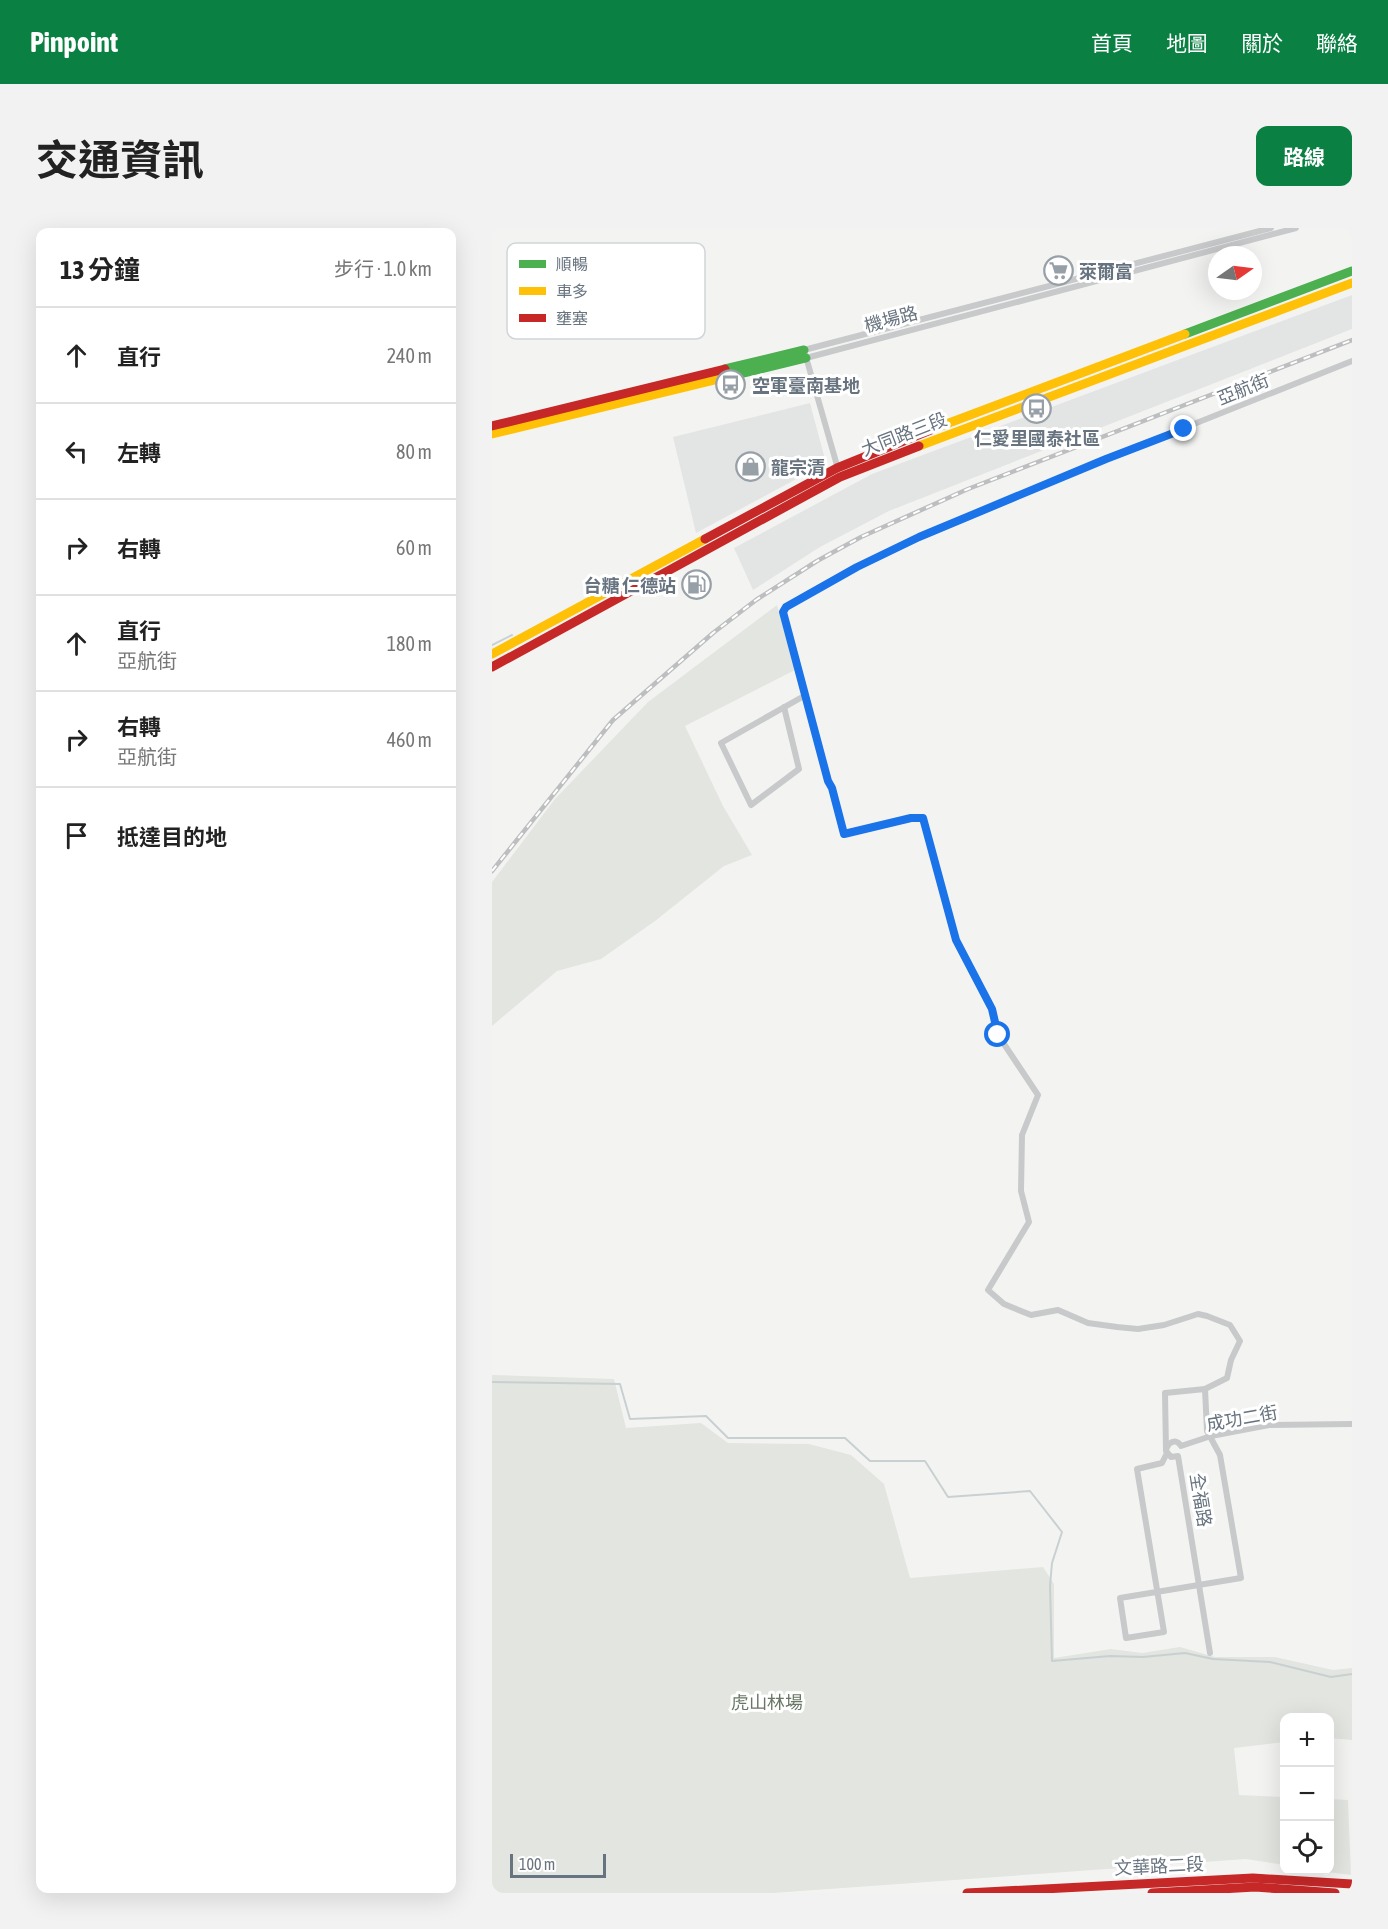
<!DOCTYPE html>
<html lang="zh-TW">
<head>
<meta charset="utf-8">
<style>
	:root { --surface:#fff; --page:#f2f2f2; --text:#222; --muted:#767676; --line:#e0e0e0; --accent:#0b8043 }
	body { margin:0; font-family:"Asap Condensed","Noto Sans TC",sans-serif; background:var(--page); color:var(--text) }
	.controls { position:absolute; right:18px; bottom:18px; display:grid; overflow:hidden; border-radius:12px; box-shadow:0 6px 24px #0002 }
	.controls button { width:54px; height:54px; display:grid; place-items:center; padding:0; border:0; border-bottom:2px solid var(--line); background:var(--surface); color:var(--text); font:30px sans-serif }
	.compass { position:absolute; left:716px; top:18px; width:54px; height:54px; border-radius:50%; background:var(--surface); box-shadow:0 6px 24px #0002; rotate:76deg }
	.scale { position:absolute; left:18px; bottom:15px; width:96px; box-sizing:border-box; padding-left:6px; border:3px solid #67737f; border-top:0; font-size:16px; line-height:21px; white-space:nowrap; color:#67737f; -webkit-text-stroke:4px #fff; paint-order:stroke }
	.stop { position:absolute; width:18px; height:18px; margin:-14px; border:4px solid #1a73e8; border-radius:50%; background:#fff }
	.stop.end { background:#1a73e8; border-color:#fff; box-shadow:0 2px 6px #0008 }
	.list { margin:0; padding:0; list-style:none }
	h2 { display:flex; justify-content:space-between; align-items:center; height:78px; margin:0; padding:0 24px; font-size:26px }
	h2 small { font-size:20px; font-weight:400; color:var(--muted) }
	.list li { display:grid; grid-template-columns:39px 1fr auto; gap:18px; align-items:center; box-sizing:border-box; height:96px; padding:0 24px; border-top:2px solid var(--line) }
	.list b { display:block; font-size:22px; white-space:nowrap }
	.list p { margin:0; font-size:20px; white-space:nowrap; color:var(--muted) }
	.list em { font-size:20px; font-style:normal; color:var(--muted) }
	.icon { flex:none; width:33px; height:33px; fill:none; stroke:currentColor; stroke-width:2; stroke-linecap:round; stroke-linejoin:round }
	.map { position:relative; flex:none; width:860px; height:1665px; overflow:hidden; border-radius:12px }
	header { display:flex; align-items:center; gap:36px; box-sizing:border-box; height:84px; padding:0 30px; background:var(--accent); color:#fff }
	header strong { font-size:28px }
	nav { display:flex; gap:33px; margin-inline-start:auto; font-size:21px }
	.intro { display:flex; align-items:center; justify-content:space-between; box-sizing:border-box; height:144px; padding:0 36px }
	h1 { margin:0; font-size:42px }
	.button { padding:15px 27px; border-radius:12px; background:var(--accent); color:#fff; font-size:21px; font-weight:700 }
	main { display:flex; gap:36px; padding:0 36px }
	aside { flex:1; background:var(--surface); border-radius:12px; box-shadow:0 6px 24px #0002 }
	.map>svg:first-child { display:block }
</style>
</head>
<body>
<header>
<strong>Pinpoint</strong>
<nav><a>首頁</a><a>地圖</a><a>關於</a><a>聯絡</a></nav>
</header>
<div class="intro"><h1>交通資訊</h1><a class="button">路線</a></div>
<main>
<aside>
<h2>13 分鐘<small>步行 · 1.0 km</small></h2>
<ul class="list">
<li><svg class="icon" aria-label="ahead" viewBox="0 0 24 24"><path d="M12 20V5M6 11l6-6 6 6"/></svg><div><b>直行</b></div><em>240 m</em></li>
<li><svg class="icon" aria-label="left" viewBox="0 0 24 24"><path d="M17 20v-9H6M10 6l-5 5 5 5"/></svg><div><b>左轉</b></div><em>80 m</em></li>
<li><svg class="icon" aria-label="right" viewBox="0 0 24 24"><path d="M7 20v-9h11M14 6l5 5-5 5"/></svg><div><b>右轉</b></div><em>60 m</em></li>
<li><svg class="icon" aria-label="ahead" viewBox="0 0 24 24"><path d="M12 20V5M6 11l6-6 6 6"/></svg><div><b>直行</b><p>亞航街</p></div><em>180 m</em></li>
<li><svg class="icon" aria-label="right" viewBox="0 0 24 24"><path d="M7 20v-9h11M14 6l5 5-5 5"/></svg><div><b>右轉</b><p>亞航街</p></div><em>460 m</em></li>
<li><svg class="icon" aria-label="arrive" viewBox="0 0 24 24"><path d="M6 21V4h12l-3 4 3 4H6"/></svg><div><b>抵達目的地</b></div></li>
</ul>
</aside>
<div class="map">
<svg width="860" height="1665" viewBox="0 0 860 1665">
	<rect width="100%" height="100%" fill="#f3f4f2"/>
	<g fill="#e3e5e5">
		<polygon points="860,67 860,101 397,283 328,319 261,362 242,320 380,246"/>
		<polygon points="318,175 334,235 204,305 181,209"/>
	</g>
	<g fill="#e2e5e0">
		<polygon points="285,377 303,442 193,498 231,578 260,627 232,638 163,693 109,731 65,743 0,798 0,654 63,571 156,474"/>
		<polygon points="0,1147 122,1151 134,1200 209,1195 236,1215 317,1216 359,1227 392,1256 418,1350 551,1339 562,1356 562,1430 619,1421 650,1425 688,1419 723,1429 783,1429 841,1442 860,1440 860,1512 838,1510 838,1490 792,1490 792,1514 742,1520 747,1567 792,1569 792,1637 754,1631 281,1665 0,1665"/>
		<polygon points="838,1571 856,1572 859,1647 828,1643 838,1642"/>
	</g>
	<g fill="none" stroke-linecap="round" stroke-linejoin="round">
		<g stroke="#c9d0d2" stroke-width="2">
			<polyline points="0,417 20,407"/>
			<polyline points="0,1154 128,1156 138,1191 214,1188 236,1210 353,1210 378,1233 433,1233 456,1269 538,1263 570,1304 560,1335 558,1358 560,1433 618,1428 651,1429 693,1425 721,1431 778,1434 839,1449 860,1446"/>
		</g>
		<g stroke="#c8c9ca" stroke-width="6">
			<polyline points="314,130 804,0"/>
			<polyline points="346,241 312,122 779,0"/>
			<polyline points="292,479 307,541 259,577 229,515 312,468"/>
			<path d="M674,1221l3,-5c5,-4 9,-3 12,2l30,-10 58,-11 83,-1"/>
			<polyline points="675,1225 670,1235 645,1241 672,1404 634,1410 628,1370 749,1350 728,1227 715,1203 713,1161"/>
			<polyline points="718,1425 686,1228 679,1229 674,1223 673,1165 713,1161 735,1150 739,1132 748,1113 738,1097 715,1088 706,1086 672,1097 646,1101 625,1099 596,1095 566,1082 539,1087 512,1076 496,1062 537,994 529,963 530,907 546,867 506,807 500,781 464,713 431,590 419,590 352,606 340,559 336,553 291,384 294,379 365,339 427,310 614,231 860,133"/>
		</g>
		<g stroke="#4caf50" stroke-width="9">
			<polyline points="693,106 860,43"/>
			<polyline points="233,141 312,122"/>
			<polyline points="227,151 314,130"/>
		</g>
		<g stroke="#ffc107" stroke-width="9">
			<polyline points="441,201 693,106"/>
			<polyline points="0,206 227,151"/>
			<polyline points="427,218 860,55"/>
			<polyline points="0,426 213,311"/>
		</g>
		<g stroke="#c62828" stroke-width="9">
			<polyline points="0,198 233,141"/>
			<polyline points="213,311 345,240 441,201"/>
			<polyline points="0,439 348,249 427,218"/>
			<polyline points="475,1665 761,1650 860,1656"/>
			<polyline points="660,1665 763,1659 843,1665"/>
		</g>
		<defs>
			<polyline id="rail" points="0,643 121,492 221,405 264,372 325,333 369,309 476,261 860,112"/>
		</defs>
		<use href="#rail" stroke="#bdbebf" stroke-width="4.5"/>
		<use href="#rail" stroke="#fff" stroke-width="2" stroke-dasharray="7" stroke-linecap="butt"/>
	</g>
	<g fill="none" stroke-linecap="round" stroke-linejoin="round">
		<polyline stroke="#1a73e8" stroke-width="8" points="506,807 500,781 464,712 431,590 419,590 352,606 340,560 336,553 291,384 294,379 365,339 427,309 614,231 692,201"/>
	</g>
	<defs>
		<symbol id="supermarket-ring" viewBox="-11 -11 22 22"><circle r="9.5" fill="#fff" stroke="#98a0a7" stroke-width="1.5"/><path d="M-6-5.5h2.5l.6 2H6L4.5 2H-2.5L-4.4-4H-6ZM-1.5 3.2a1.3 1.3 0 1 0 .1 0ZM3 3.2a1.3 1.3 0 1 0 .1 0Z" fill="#98a0a7"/></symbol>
		<symbol id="bus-ring" viewBox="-11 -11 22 22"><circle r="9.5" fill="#fff" stroke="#98a0a7" stroke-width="1.5"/><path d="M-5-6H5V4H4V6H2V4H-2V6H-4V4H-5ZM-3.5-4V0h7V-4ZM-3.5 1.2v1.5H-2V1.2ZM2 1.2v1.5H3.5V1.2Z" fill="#98a0a7"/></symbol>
		<symbol id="shop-ring" viewBox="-11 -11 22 22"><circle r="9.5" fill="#fff" stroke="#98a0a7" stroke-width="1.5"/><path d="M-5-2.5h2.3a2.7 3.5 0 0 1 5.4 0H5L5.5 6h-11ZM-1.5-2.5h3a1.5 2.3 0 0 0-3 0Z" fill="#98a0a7"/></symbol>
		<symbol id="fuel-ring" viewBox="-11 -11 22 22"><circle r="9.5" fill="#fff" stroke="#98a0a7" stroke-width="1.5"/><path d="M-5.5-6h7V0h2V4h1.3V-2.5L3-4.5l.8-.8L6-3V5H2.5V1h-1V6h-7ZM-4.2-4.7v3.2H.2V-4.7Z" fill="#98a0a7"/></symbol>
	</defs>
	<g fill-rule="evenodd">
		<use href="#supermarket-ring" x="550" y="26" width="33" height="33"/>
		<use href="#bus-ring" x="222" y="140" width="33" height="33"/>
		<use href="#bus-ring" x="528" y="164" width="33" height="33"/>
		<use href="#shop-ring" x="242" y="222" width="33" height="33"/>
		<use href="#fuel-ring" x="188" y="340" width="33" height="33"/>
	</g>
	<g text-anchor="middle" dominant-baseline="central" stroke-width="6" stroke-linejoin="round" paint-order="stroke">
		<g font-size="18" font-weight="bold" fill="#67737f" stroke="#fff" text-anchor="start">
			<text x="587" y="43">萊爾富</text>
			<text x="260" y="157">空軍臺南基地</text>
			<text x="545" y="210" text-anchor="middle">仁愛里國泰社區</text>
			<text x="279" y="239">龍宗清</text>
			<text x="184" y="357" text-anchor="end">台糖 仁德站</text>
		</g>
		<g font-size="18" fill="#67737f" stroke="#fff">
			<text transform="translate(399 91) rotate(-15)">機場路</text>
			<text transform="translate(751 161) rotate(-22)">亞航街</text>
			<text transform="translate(412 206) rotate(-21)">大同路三段</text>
			<text transform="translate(750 1190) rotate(-10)">成功二街</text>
			<text transform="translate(709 1272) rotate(81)">全福路</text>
			<text transform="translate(667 1638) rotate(-3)">文華路二段</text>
		</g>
		<g font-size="18" fill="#687765" stroke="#fff">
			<text x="275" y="1474">虎山林場</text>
		</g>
	</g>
	<rect x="15" y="15" width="198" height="96" rx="9" fill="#fff" stroke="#d1d5d9" stroke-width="1.5"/>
	<rect x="27" y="32" width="27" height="8" fill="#4caf50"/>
	<rect x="27" y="59" width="27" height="8" fill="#ffc107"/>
	<rect x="27" y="86" width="27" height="8" fill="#c62828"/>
	<g font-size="16" fill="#67737f">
		<text x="64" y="42">順暢</text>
		<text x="64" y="69">車多</text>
		<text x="64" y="96">壅塞</text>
	</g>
</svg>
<div class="controls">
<button>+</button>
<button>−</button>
<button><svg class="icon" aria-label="locate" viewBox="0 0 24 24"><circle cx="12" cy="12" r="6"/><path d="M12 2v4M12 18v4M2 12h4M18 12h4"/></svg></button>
</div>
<svg class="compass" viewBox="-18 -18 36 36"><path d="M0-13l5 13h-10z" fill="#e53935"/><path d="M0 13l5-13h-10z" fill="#767676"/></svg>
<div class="scale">100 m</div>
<div class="stop" style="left:506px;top:807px"></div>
<div class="stop end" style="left:692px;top:201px"></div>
</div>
</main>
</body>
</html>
